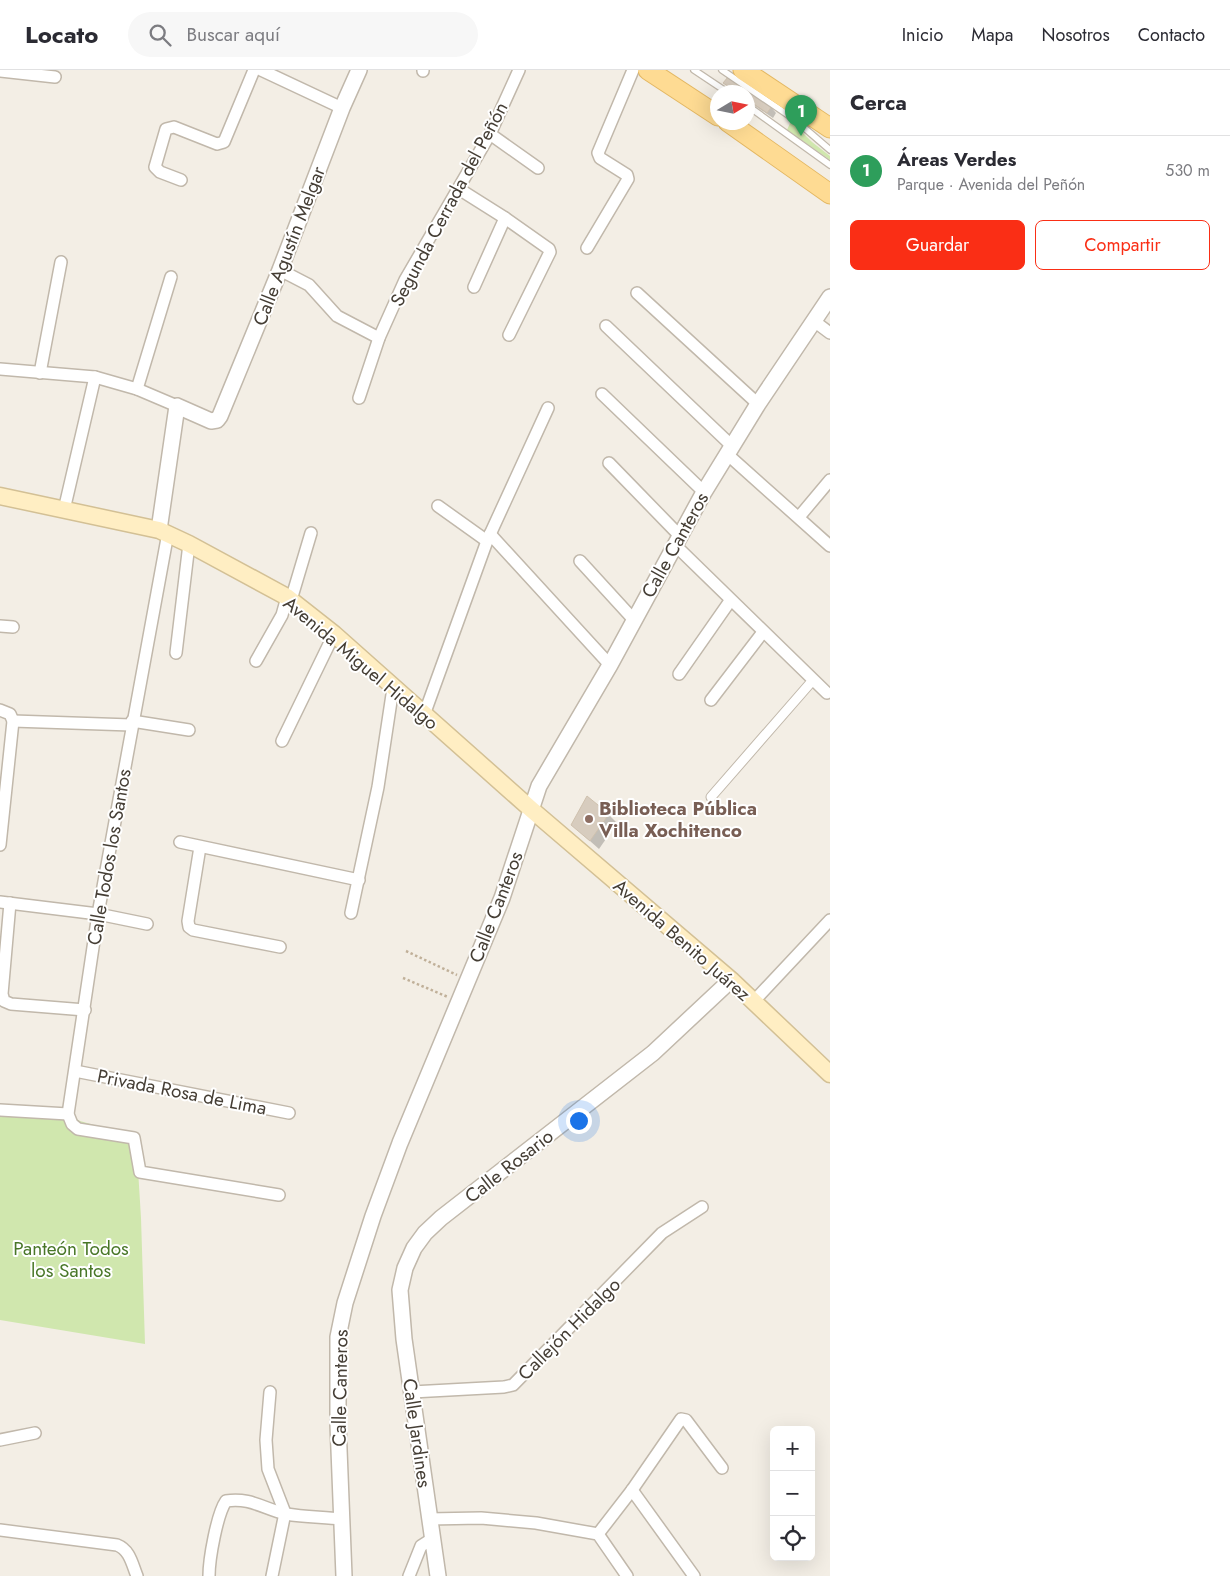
<!DOCTYPE html>
<html lang="es">
<head>
<meta charset="utf-8">
<style>
	:root { --surface:#fff; --page:#f7f7f7; --text:#2b2b33; --muted:#7c7c81; --line:#e1e1e2; --accent:#fa2e15 }
	body { margin:0; font-family:Jost,sans-serif; background:var(--page); color:var(--text) }
	.controls { position:absolute; right:15px; bottom:15px; display:grid; overflow:hidden; border-radius:8px; box-shadow:0 5px 20px #0002 }
	.controls button { width:45px; height:45px; display:grid; place-items:center; padding:0; border:0; border-bottom:1px solid var(--line); background:var(--surface); color:var(--text); font:25px sans-serif }
	.compass { position:absolute; left:710px; top:15px; width:45px; height:45px; border-radius:50%; background:var(--surface); box-shadow:0 5px 20px #0002; rotate:80deg }
	.you { position:absolute; left:578px; top:1050px; width:18px; height:18px; margin:-12px; border:4px solid #fff; border-radius:50%; background:#1a73e8; box-shadow:0 0 0 8px #1a73e833 }
	.badge { display:grid; place-items:center; width:32px; height:32px; border-radius:50%; background:var(--accent); color:#fff; font-size:16px; font-weight:700 }
	.pin { position:absolute; translate:-50% -41px; filter:drop-shadow(0 1px 2px #0008) }
	.pin::after { content:''; position:absolute; top:26px; width:18px; height:15px; background:inherit; clip-path:polygon(0 0,100% 0,50% 100%) }
	.list { margin:0; padding:0; list-style:none }
	h2 { display:flex; justify-content:space-between; align-items:center; height:65px; margin:0; padding:0 20px; font-size:21px }
	h2 small { font-size:16px; font-weight:400; color:var(--muted) }
	.list li { display:grid; grid-template-columns:32px 1fr auto; gap:15px; align-items:center; box-sizing:border-box; height:70px; padding:0 20px; border-top:1px solid var(--line) }
	.list b { display:block; font-size:19px; white-space:nowrap }
	.list p { margin:0; font-size:16px; white-space:nowrap; color:var(--muted) }
	.list em { font-size:16px; font-style:normal; color:var(--muted) }
	.actions { display:flex; gap:10px; padding:15px 20px }
	.actions a { flex:1; padding:11px 0; border:1px solid var(--accent); border-radius:8px; text-align:center; font-size:18px; color:var(--accent) }
	.actions .main { background:var(--accent); color:#fff }
	.icon { flex:none; width:28px; height:28px; fill:none; stroke:currentColor; stroke-width:2; stroke-linecap:round; stroke-linejoin:round }
	.map { position:relative; flex:none; width:830px; height:1506px; overflow:hidden }
	header { display:flex; align-items:center; gap:30px; box-sizing:border-box; height:70px; padding:0 25px; background:var(--surface); border-bottom:1px solid var(--line) }
	header strong { font-size:24px }
	nav { display:flex; gap:28px; margin-inline-start:auto; font-size:18px }
	.search { width:350px; height:45px; background:var(--page); display:flex; align-items:center; gap:12px; box-sizing:border-box; padding:0 18px; border-radius:28px; color:var(--muted); font-size:19px }
	main { display:flex }
	aside { flex:1; background:var(--surface) }
	.map>svg:first-child { display:block }
</style>
</head>
<body>
<header>
<strong>Locato</strong>
<div class="search"><svg class="icon" aria-label="search" viewBox="0 0 24 24"><circle cx="10" cy="10" r="6"/><path d="M15 15l6 6"/></svg>Buscar aquí</div>
<nav><a>Inicio</a><a>Mapa</a><a>Nosotros</a><a>Contacto</a></nav>
</header>
<main>
<div class="map">
<svg width="830" height="1506" viewBox="0 0 830 1506">
	<rect width="100%" height="100%" fill="#f3eee5"/>
	<g fill="#d0e7ae">
		<polygon points="791,51 812,72 830,86 830,90 787,60"/>
		<polygon points="0,1040 68,1044 80,1051 136,1067 141,1148 145,1274 0,1250"/>
	</g>
	<g fill="#0003">
		<polygon points="728,8 771,37 776,43 773,48 748,31 748,22 736,22 730,19 725,13"/>
		<polygon points="608,744 617,753 599,779 572,755"/>
	</g>
	<g fill="#d7ccbe" stroke="#cfc1ae">
		<polygon points="728,7 772,36 767,43 748,30 748,22 737,22 723,13"/>
		<polygon points="587,726 609,744 590,771 571,755"/>
	</g>
	<g fill="none" stroke-linecap="round" stroke-linejoin="round">
		<defs>
			<g id="service">
				<polyline points="694,0 727,22"/>
				<polyline points="722,0 794,49 830,80"/>
				<polyline points="748,36 830,95"/>
			</g>
			<polyline id="pedestrian" points="711,727 813,610"/>
			<g id="minor">
				<polyline points="261,0 342,38"/>
				<polyline points="0,1 55,7"/>
				<polyline points="423,1 423,0"/>
				<polyline points="490,64 538,98"/>
				<polyline points="181,110 160,102 155,97 166,59 174,57 217,74 224,72 254,0"/>
				<polyline points="459,119 505,148 549,179 550,182 509,265"/>
				<polyline points="587,178 628,109 627,105 600,88 598,83 633,0"/>
				<polyline points="280,200 309,215 337,246 379,268"/>
				<polyline points="474,217 505,148"/>
				<polyline points="637,223 758,334"/>
				<polyline points="814,251 830,263"/>
				<polyline points="606,256 732,376"/>
				<polyline points="0,299 95,307 137,319 177,336"/>
				<polyline points="40,303 61,192"/>
				<polyline points="137,319 171,207"/>
				<polyline points="602,324 704,422"/>
				<polyline points="359,328 379,268 405,210 490,64 519,0"/>
				<polyline points="727,384 830,476"/>
				<polyline points="609,393 680,466"/>
				<polyline points="438,436 487,471"/>
				<polyline points="64,440 95,307"/>
				<polyline points="799,447 830,410"/>
				<polyline points="168,463 98,844 68,1044 72,1054 78,1059 134,1068 140,1102 279,1125"/>
				<polyline points="490,464 610,595"/>
				<polyline points="675,475 827,623"/>
				<polyline points="580,491 634,550"/>
				<polyline points="291,530 311,463"/>
				<polyline points="0,556 13,557"/>
				<polyline points="176,583 189,474"/>
				<polyline points="256,591 282,545 287,527"/>
				<polyline points="679,604 730,531"/>
				<polyline points="711,630 763,562"/>
				<polyline points="0,640 10,644 13,651 0,775"/>
				<polyline points="424,645 487,471 548,338"/>
				<polyline points="13,651 131,655"/>
				<polyline points="132,651 189,660"/>
				<polyline points="282,671 334,564"/>
				<polyline points="180,772 359,810"/>
				<polyline points="200,777 188,851 189,857 193,860 280,877"/>
				<polyline points="0,832 98,844 147,854"/>
				<polyline points="10,833 2,924 4,931 11,934 85,940"/>
				<polyline points="351,843 378,717 393,618"/>
				<polyline points="753,932 830,850"/>
				<polyline points="75,1001 289,1043"/>
				<polyline points="0,1040 68,1044"/>
				<polyline points="270,1322 266,1370 268,1399 285,1443 272,1506"/>
				<polyline points="412,1322 504,1317 513,1315 662,1163 702,1137"/>
				<polyline points="0,1370 35,1363"/>
				<polyline points="632,1420 694,1506"/>
				<polyline points="429,1449 481,1448 536,1453 598,1464 627,1506"/>
				<path d="M0,1460l117,15c13,5 15,19 20,31"/>
				<polyline points="598,1464 632,1420 681,1349 686,1350 722,1398"/>
				<path d="M209,1506c0,-17 8,-62 17,-75 24,-4 38,8 60,13 18,3 37,3 55,5"/>
				<polyline points="409,1506 421,1476 432,1469"/>
			</g>
			<g id="tertiary">
				<polyline points="159,460 177,336 211,351 217,350 220,346 280,200 342,38 359,0"/>
				<polyline points="344,1506 338,1354 338,1267 345,1233 373,1146 400,1073 502,828 539,716 610,595 704,422 758,334 830,227"/>
				<polyline points="438,1506 404,1269 400,1220 405,1198 414,1178 425,1163 441,1148 653,983 731,910"/>
			</g>
			<polyline id="secondary" points="0,426 159,460 189,474 287,527 334,564 532,740 731,910 830,1004"/>
			<g id="primary">
				<polyline points="648,0 718,46"/>
				<polyline points="743,0 830,58"/>
				<polyline points="728,52 830,124"/>
			</g>
		</defs>
		<use href="#service" stroke="#c1b8ab" stroke-width="8"/>
		<use href="#pedestrian" stroke="#c1b8ab" stroke-width="11"/>
		<use href="#minor" stroke="#c1b8ab" stroke-width="14"/>
		<use href="#tertiary" stroke="#c1b8ab" stroke-width="18"/>
		<use href="#secondary" stroke="#d3c095" stroke-width="19"/>
		<use href="#primary" stroke="#e3b762" stroke-width="21"/>
		<g stroke="#c0b099" stroke-width="2.5" stroke-dasharray="2.5 2.5" stroke-linecap="butt">
			<polyline points="406,881 457,905"/>
			<polyline points="403,908 448,927"/>
		</g>
		<use href="#service" stroke="#fff" stroke-width="5.5"/>
		<use href="#pedestrian" stroke="#fff" stroke-width="9"/>
		<use href="#minor" stroke="#fff" stroke-width="11"/>
		<use href="#tertiary" stroke="#fff" stroke-width="15"/>
		<use href="#secondary" stroke="#ffeec3" stroke-width="16"/>
		<use href="#primary" stroke="#fedb93" stroke-width="19"/>
	</g>
	<circle fill="#8d6e63" stroke="#fff" stroke-width="2" cx="589" cy="749" r="5"/>
	<g text-anchor="middle" dominant-baseline="central" stroke-width="4" stroke-linejoin="round" paint-order="stroke">
		<g font-size="19" fill="#453e35" stroke="#fff">
			<text transform="translate(449 134) rotate(-62)">Segunda Cerrada del Peñón</text>
			<text transform="translate(289 176) rotate(-69)">Calle Agustín Melgar</text>
			<text transform="translate(675 475) rotate(-61)">Calle Canteros</text>
			<text transform="translate(361 593) rotate(40)">Avenida Miguel Hidalgo</text>
			<text transform="translate(109 787) rotate(-80)">Calle Todos los Santos</text>
			<text transform="translate(496 837) rotate(-69)">Calle Canteros</text>
			<text transform="translate(682 870) rotate(41)">Avenida Benito Juárez</text>
			<text transform="translate(182 1022) rotate(11)">Privada Rosa de Lima</text>
			<text transform="translate(509 1096) rotate(-38)">Calle Rosario</text>
			<text transform="translate(569 1259) rotate(-45)">Callejón Hidalgo</text>
			<text transform="translate(340 1318) rotate(-89)">Calle Canteros</text>
			<text transform="translate(417 1363) rotate(82)">Calle Jardines</text>
		</g>
		<g font-size="19" font-weight="bold" fill="#785e54" stroke="#fff" text-anchor="start">
			<text x="599" y="738">Biblioteca Pública<tspan x="599" dy="22">Villa Xochitenco</tspan></text>
		</g>
		<g font-size="19" fill="#497728" stroke="#fff">
			<text x="71" y="1178">Panteón Todos<tspan x="71" dy="22">los Santos</tspan></text>
		</g>
	</g>
</svg>
<div class="controls">
<button>+</button>
<button>−</button>
<button><svg class="icon" aria-label="locate" viewBox="0 0 24 24"><circle cx="12" cy="12" r="6"/><path d="M12 2v4M12 18v4M2 12h4M18 12h4"/></svg></button>
</div>
<svg class="compass" viewBox="-18 -18 36 36"><path d="M0-13l5 13h-10z" fill="#e53935"/><path d="M0 13l5-13h-10z" fill="#7c7c81"/></svg>
<div class="you"></div>
<div class="pin badge" style="left:801px;top:66px;background:#2e9e5b">1</div>
</div>
<aside>
<h2>Cerca<small></small></h2>
<ul class="list">
<li><span class="badge" style="background:#2e9e5b">1</span><div><b>Áreas Verdes</b><p>Parque · Avenida del Peñón</p></div><em>530 m</em></li>
</ul>
<div class="actions"><a class="main">Guardar</a><a>Compartir</a></div>
</aside>
</main>
</body>
</html>
